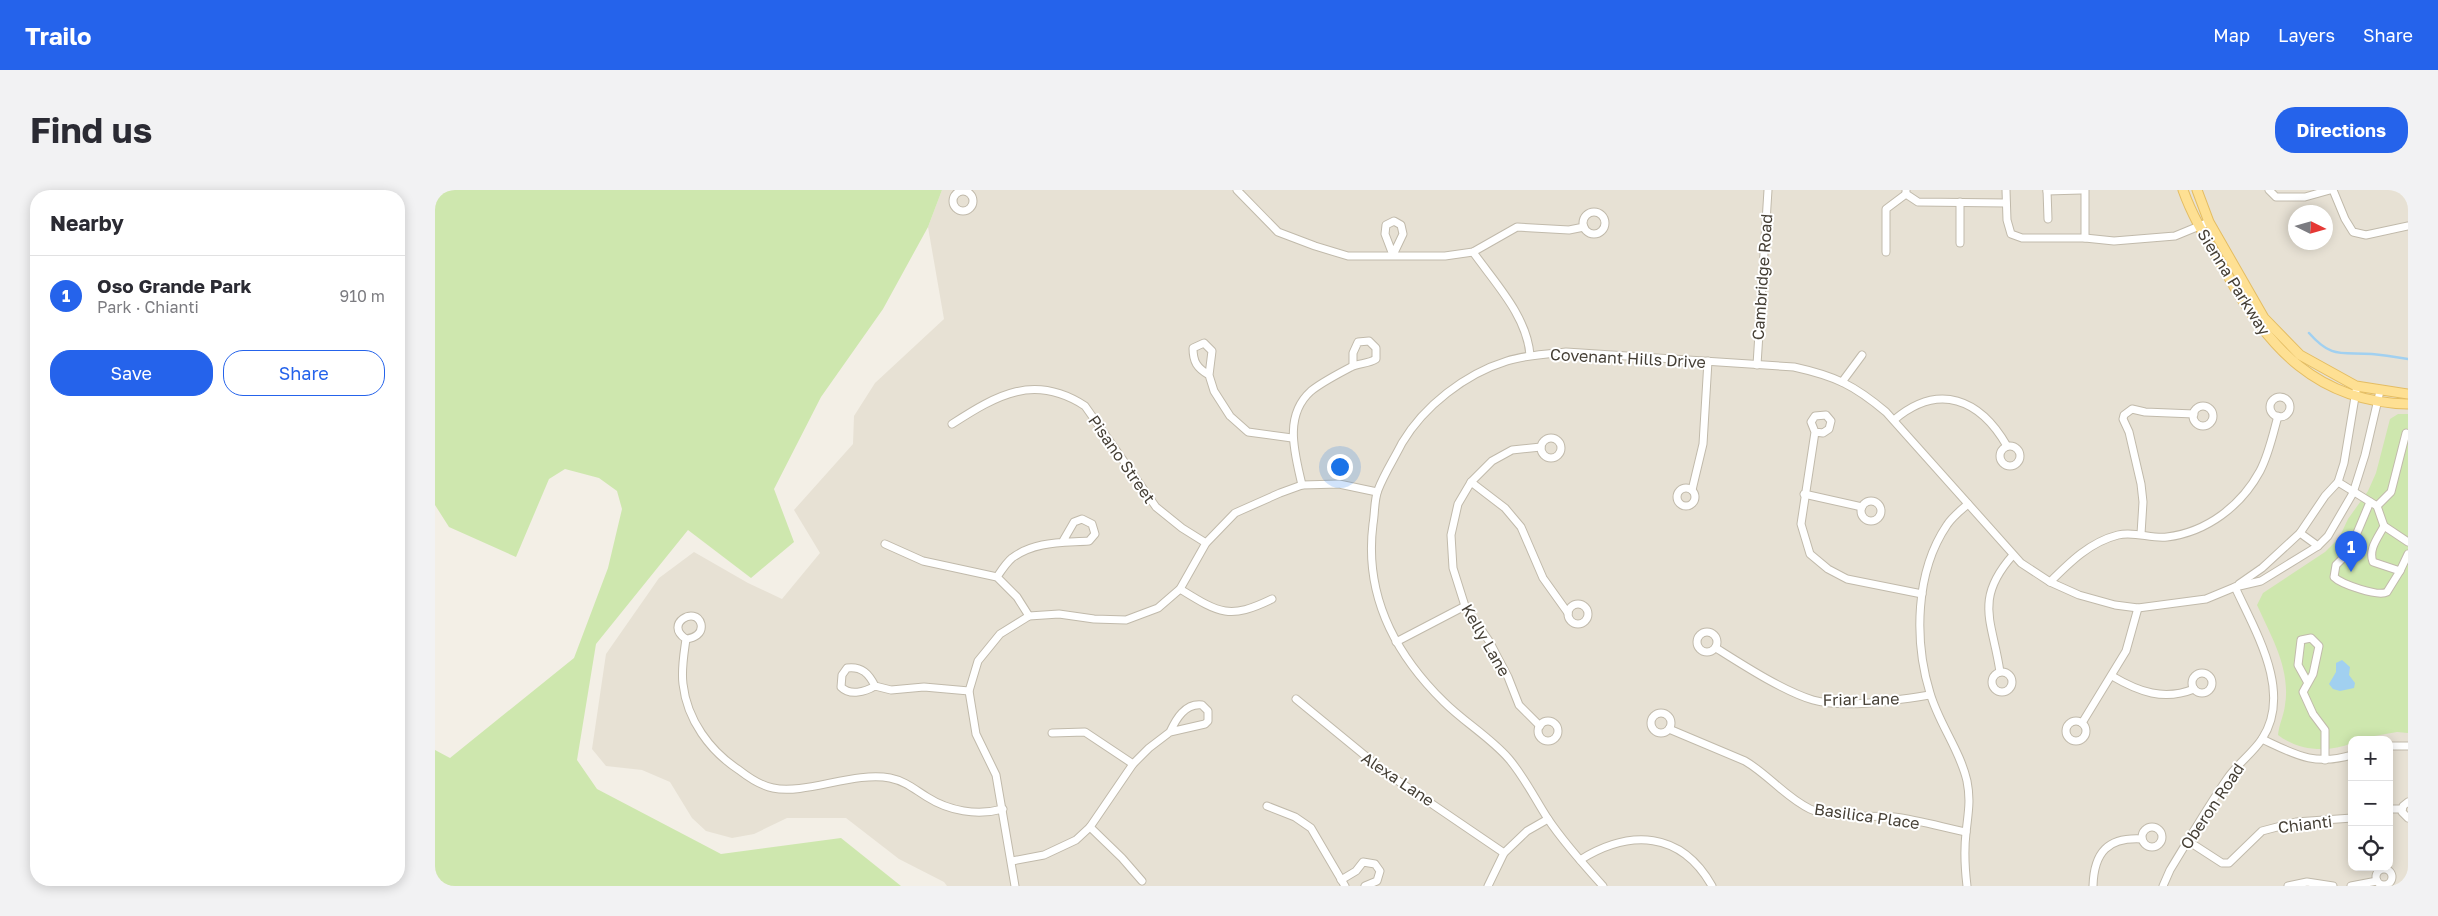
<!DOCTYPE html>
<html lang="en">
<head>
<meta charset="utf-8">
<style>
	:root { --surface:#fff; --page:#f2f2f3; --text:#2b2b33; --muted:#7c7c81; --line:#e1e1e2; --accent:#2563eb }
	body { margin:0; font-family:"Golos Text",sans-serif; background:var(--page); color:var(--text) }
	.controls { position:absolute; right:15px; bottom:15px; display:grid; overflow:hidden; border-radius:10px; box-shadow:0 2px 12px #0003 }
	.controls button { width:45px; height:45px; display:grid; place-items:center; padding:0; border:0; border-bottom:1px solid var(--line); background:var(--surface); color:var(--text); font:25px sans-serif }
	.compass { position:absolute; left:1853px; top:15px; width:45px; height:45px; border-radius:50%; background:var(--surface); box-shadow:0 2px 12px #0003; rotate:95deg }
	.you { position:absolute; left:904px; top:276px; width:18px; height:18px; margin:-12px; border:4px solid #fff; border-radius:50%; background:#1a73e8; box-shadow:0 0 0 8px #1a73e833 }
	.badge { display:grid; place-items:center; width:32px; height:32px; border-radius:50%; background:var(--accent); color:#fff; font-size:16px; font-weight:700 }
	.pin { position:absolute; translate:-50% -41px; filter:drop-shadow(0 1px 2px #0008) }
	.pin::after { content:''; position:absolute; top:26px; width:18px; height:15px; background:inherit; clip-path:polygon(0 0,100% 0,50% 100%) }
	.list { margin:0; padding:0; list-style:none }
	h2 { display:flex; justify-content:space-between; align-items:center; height:65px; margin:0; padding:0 20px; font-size:21px }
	h2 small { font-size:16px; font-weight:400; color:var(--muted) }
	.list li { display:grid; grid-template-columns:32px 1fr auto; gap:15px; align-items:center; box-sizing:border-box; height:80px; padding:0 20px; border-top:1px solid var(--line) }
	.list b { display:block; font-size:19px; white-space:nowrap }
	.list p { margin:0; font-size:16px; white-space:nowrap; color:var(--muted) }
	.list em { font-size:16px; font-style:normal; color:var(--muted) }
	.actions { display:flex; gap:10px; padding:15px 20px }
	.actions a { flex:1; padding:11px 0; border:1px solid var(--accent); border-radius:20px; text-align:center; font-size:18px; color:var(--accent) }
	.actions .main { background:var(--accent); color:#fff }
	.icon { flex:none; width:28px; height:28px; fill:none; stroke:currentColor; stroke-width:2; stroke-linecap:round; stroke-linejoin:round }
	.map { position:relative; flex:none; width:1973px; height:696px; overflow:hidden; border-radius:20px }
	header { display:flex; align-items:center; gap:30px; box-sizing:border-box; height:70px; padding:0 25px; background:var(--accent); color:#fff }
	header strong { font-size:24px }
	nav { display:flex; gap:28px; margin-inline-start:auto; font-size:18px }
	.intro { display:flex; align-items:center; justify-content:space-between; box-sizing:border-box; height:120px; padding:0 30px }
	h1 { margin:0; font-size:35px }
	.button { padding:12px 22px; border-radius:20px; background:var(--accent); color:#fff; font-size:18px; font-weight:700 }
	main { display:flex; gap:30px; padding:0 30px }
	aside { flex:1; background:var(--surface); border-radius:20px; box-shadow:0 2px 12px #0003 }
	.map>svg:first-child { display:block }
</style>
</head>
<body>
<header>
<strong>Trailo</strong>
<nav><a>Map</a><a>Layers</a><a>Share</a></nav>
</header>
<div class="intro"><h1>Find us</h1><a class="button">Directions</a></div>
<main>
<aside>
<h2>Nearby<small></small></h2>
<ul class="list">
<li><span class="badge">1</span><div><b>Oso Grande Park</b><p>Park · Chianti</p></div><em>910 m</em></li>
</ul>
<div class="actions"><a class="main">Save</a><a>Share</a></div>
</aside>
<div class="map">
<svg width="1973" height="696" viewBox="0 0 1973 696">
	<rect width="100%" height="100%" fill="#f3efe6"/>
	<path fill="#e7e1d4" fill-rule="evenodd" d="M507,0h1466v696h-1461l-3,-4 -45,-23 -53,-41h-59l-33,16 -22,4 -26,-7 -14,-13 -22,-36 -28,-12 -36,-4 -14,-17 14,-95 53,-76 35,-26 54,31 34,16 38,-46 -26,-43 59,-66 1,-28 21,-33 69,-64 -16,-92zM1860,22h30v30h-30zM1917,550h37v127h-37z"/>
	<g fill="#cee7ae">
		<polygon points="0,0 507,0 493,37 448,119 386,207 339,299 359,352 316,388 253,340 161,454 142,570 162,599 286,664 406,648 466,696 0,696 0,560 15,568 139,468 173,378 187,319 182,301 164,288 130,279 114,289 81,367 14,337 0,315"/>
		<path d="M1963,224h10v319l-11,-1 -45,8v3c-24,10 -53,8 -74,-8 1,-11 6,-20 7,-30 6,-36 -14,-69 -28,-100l6,-12 62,-41 14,-14 9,-19 20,-28 8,-18 14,-54z"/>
	</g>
	<polygon fill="#a1d0f0" points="1907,470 1915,477 1914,485 1920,493 1919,498 1905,501 1898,499 1894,494 1901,482 1901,473"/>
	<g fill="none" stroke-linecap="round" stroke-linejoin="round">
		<path stroke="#a1d0f0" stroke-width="2.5" d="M1874,143c23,26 32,19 63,21 12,1 24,3 36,5"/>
		<defs>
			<g id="minor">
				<polyline points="802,0 843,42 880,56 913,66 1010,66 1038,62 1082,37 1134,40 1149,37"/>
				<polyline points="1471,0 1471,4 1483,12 1571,13"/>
				<polyline points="1571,0 1572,30 1576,44 1587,48 1650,48 1679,51 1740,46 1774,32"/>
				<polyline points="1612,0 1613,29"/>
				<polyline points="1650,0 1650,48"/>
				<polyline points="1834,0 1841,7 1870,7 1895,0"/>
				<polyline points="1898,0 1910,29 1918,42 1931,45 1973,36"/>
				<circle cx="528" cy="11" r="10"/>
				<polyline points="1612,1 1646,0"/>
				<circle cx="1159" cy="33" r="11"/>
				<polygon points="959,31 966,35 968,44 958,65 950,44 951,35"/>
				<polyline points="1525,53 1525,12"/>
				<path d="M1038,62c22,31 54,64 57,103"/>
				<polyline points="1451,62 1451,19 1471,4"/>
				<polyline points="1322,175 1333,0"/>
				<path d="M774,185c-12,-7 -16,-13 -16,-27l11,-5 8,8 -3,24 5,16 16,25 18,16 44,6"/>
				<polyline points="1407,192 1427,165"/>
				<circle cx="1845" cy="217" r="10"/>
				<circle cx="1768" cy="226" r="10"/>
				<path d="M1459,230c45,-38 86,-21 113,26"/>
				<path d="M517,234c45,-29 82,-51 133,-18l71,101 26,21 24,15"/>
				<polyline points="1380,242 1388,243 1394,239 1396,231 1391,225 1380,226 1376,232 1380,242 1366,334 1375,364 1393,379 1412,389 1487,404"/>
				<circle cx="1116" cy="258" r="10"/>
				<circle cx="1575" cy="266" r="10"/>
				<polyline points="1036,292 1070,318 1086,337 1108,388 1133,423"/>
				<polyline points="1903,292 1942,316 1949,336 1973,352"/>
				<path d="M867,295c-7,-31 -19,-69 9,-94 11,-9 27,-17 40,-24 8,-4 17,-3 25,-8v-11l-7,-7 -11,1 -5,11v13"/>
				<circle cx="1251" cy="307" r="9"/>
				<polyline points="1257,300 1268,254 1273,171"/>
				<polyline points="1369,304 1427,317"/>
				<circle cx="1436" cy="321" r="10"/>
				<path d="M1935,312l-21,50 -13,13 -2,12c7,7 44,20 53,15l13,-21"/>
				<polyline points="1942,316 1956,302 1971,243"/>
				<path d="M1949,336c-6,12 -16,23 -11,36l27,9 8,-17"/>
				<polyline points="1865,343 1883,356"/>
				<polyline points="1706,344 1708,312 1706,294 1694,242 1688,229 1689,225 1697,219 1710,222 1759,224"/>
				<polyline points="450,354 488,371 562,387 582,407 594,426"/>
				<path d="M562,387c4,-6 9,-14 15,-19 23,-17 50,-15 77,-17l6,-7 -3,-10 -10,-5 -8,3 -11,19"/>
				<path d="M1615,392c20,-20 40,-40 68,-47 17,-4 33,4 49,2 40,-5 74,-31 93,-66 9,-17 13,-37 18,-55"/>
				<polyline points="1804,394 1827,378 1865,343 1890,306 1903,292 1909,273 1921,201"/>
				<path d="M745,399c39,24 49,31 92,10"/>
				<circle cx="1143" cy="424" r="10"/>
				<circle cx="1272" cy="452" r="10"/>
				<path d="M251,449c8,-1 17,-5 15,-15 -5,-19 -38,0 -15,15 -2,15 -5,30 -3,45 4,36 27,67 56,86 9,7 23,16 34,18 32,7 82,-17 117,-10 15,3 24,11 37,19 22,14 50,19 76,12"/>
				<polyline points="961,452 1030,416"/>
				<path d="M1281,458c27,17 67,43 97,52 31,9 85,0 117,-5"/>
				<path d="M1565,482c-7,-50 -27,-72 13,-117"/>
				<circle cx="1567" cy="492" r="10"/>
				<circle cx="1767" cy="493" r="10"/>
				<path d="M1677,486c27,16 52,25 82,13"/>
				<polyline points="1873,493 1863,475 1866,450 1876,448 1884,456 1878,484 1868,502 1878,524 1890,540 1890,570"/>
				<path d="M440,496c-10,6 -25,10 -34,1l1,-12 5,-7c15,-2 22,6 28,18l16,4 33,-3 45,4"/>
				<polyline points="861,509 950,582 1069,663"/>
				<circle cx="1226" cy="533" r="10"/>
				<circle cx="1113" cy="541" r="10"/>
				<circle cx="1641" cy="541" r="10"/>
				<polyline points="1647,533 1691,461 1703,418"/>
				<polyline points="1105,536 1084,515 1073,487 1054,451 1030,416 1018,378 1016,345 1023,314 1036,292 1057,271 1077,260 1106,257"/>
				<path d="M1234,539l76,32c24,14 40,36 65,48 22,10 59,6 84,8 24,3 48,10 72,15"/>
				<polyline points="617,543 650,542 698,574"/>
				<path d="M1827,549c34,16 52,27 90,16"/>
				<polyline points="1954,556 1973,556"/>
				<polyline points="1973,612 1968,616 1967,622 1973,628"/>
				<polyline points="832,616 860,627 876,638 910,696"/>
				<polyline points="1954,619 1967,619"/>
				<polyline points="655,637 687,668 707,691"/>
				<circle cx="1717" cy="647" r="10"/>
				<polyline points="1753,651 1787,673 1794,673 1827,641 1861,632 1917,628"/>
				<path d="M1145,670c50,-31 101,-29 132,26"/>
				<path d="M577,671l32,-6 32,-15 14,-13 43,-63 16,-16 21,-16 35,-8 3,-3v-10l-6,-6c-17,-2 -26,14 -32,27"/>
				<circle cx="1949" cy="687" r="8"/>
				<polyline points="906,690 921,681 928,672 940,674 945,681 942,691 930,696"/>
				<polyline points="580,696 561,585 541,544 534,501 543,471 565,444 594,426 624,424 659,429 691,430 723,418 745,399 771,353 800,323 845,303 867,295 904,294 942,302"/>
				<polyline points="1053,696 1069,663 1092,641 1113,629"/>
				<path d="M1168,696c-19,-21 -39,-43 -55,-67 -13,-20 -23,-41 -39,-60 -18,-21 -45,-37 -65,-57 -50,-49 -80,-107 -71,-178 2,-11 1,-24 5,-34 6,-16 16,-31 24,-47 22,-37 63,-69 105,-82 19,-6 39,-7 59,-9l228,15c41,9 60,18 92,45l135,151 29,19 29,13 36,10 23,3 68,-9 29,-12 26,-6 57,-35 10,-10 25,-43 12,-38 15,-64"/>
				<path d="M1532,696c-2,-17 -3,-36 -1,-53 2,-20 5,-32 1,-52 -7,-31 -28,-57 -37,-88 -16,-52 -15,-121 17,-168 5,-8 14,-15 21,-21"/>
				<path d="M1658,696c1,-34 15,-49 49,-47"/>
				<path d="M1728,696l7,-16c19,-31 37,-62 57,-91 10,-15 25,-25 35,-40 31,-47 -7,-108 -27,-152"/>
				<polyline points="1853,696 1872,692 1898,696"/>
				<polyline points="1916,696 1942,691"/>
			</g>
			<g id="major">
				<path d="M1748,0c11,31 28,56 44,84 41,74 91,128 181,130"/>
				<polyline points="1762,0 1774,32 1829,128 1865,165 1921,196 1973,204"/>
			</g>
		</defs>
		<use href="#minor" stroke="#c1baab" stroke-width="9"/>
		<use href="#major" stroke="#e4bd63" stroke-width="11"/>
		<use href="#minor" stroke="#fff" stroke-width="7"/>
		<use href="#major" stroke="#fee093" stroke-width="9"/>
	</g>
	<g text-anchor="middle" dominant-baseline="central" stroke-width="4" stroke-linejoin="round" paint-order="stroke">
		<g font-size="16" fill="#453f35" stroke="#fff">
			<text transform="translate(1327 87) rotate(-86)">Cambridge Road</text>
			<text transform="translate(1799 92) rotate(58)">Sienna Parkway</text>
			<text transform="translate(1193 168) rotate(3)">Covenant Hills Drive</text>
			<text transform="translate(687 269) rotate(55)">Pisano Street</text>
			<text transform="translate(1051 450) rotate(60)">Kelly Lane</text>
			<text transform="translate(1426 509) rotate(-1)">Friar Lane</text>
			<text transform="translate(963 589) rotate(34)">Alexa Lane</text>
			<text transform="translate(1777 616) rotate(-56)">Oberon Road</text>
			<text transform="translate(1432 626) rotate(8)">Basilica Place</text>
			<text transform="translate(1870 634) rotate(-7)">Chianti</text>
		</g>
	</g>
</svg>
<div class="controls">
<button>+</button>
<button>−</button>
<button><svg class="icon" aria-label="locate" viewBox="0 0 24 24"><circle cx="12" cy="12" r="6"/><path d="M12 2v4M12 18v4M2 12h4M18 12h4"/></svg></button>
</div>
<svg class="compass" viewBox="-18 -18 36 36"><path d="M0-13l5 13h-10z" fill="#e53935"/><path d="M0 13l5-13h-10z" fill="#7c7c81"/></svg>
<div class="you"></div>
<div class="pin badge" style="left:1916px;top:382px">1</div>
</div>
</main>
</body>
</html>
